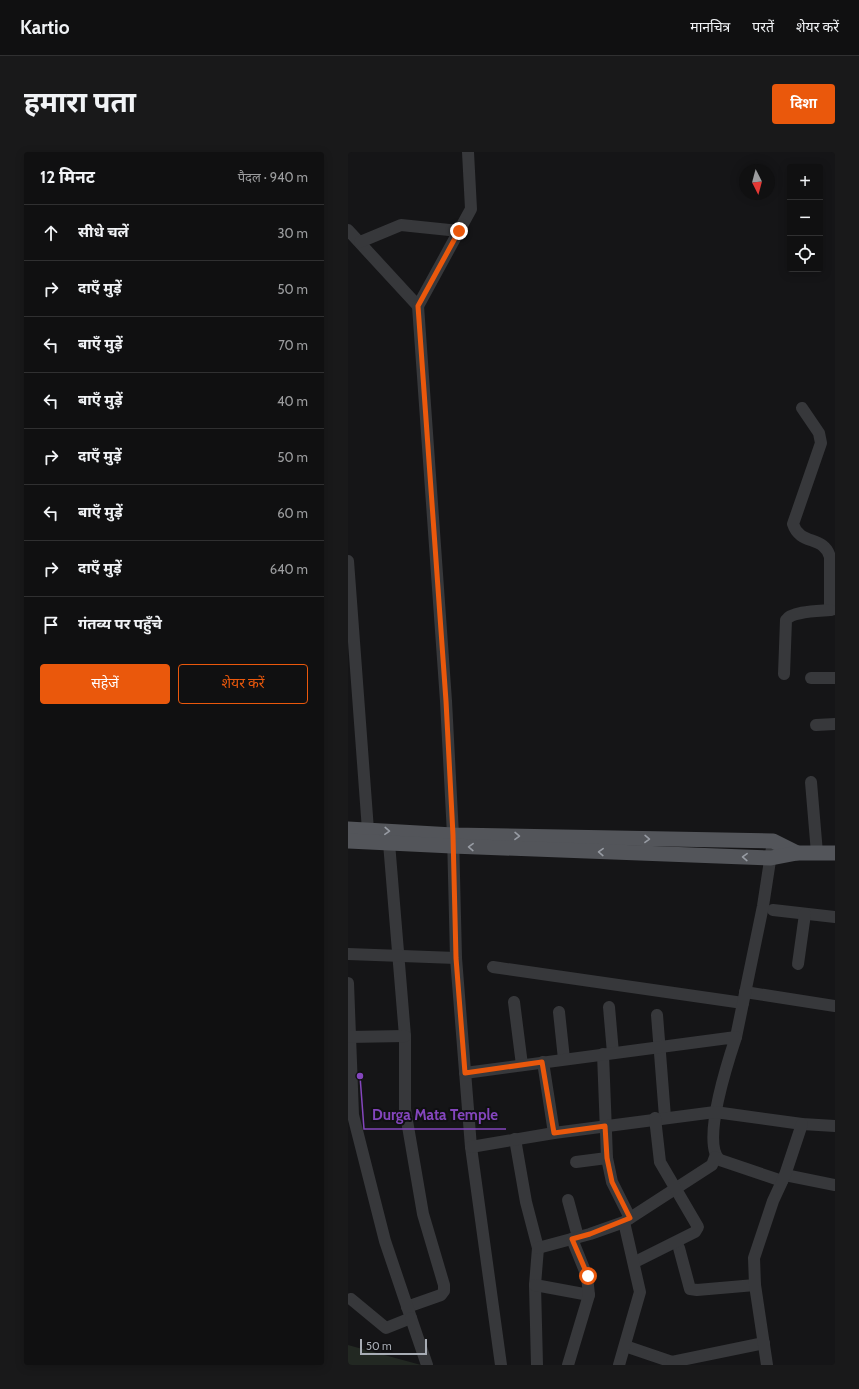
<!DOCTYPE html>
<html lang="hi">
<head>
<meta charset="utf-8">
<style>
	:root { --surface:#101011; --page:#19191a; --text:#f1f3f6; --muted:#9c9d9f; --line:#303031; --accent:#ea580c }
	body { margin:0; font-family:Cabin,"Noto Sans Devanagari",sans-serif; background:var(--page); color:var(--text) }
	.controls { position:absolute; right:12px; top:12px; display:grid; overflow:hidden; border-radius:4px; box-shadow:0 2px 10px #0003 }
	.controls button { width:36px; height:36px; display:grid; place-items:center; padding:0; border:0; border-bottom:1px solid var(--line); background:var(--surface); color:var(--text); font:20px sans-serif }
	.compass { position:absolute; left:391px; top:12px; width:36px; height:36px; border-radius:50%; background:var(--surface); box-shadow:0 2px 10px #0003; rotate:174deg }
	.scale { position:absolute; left:12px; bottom:10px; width:67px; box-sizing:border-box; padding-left:4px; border:2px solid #a8adb5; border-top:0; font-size:11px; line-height:14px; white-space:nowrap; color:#a8adb5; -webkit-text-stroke:3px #101012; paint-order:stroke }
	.stop { position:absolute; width:12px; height:12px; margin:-9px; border:3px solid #ea580c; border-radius:50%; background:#fff }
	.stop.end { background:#ea580c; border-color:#fff; box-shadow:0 1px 4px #0008 }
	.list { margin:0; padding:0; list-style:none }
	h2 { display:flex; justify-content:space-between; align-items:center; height:52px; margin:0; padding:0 16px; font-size:17px }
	h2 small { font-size:13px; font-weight:400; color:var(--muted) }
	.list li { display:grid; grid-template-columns:26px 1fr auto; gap:12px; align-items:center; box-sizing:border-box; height:56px; padding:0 16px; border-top:1px solid var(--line) }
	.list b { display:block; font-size:15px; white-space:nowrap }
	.list em { font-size:13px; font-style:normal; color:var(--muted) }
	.actions { display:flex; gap:8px; padding:12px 16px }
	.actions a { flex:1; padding:9px 0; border:1px solid var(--accent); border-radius:4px; text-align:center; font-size:14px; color:var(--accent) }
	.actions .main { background:var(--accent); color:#fff }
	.icon { flex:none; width:22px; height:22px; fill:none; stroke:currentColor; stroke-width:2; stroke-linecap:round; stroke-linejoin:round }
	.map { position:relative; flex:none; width:487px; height:1213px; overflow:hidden; border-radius:4px }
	header { display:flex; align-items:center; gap:24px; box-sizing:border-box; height:56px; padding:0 20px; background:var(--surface); border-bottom:1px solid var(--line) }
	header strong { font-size:19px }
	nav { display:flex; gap:22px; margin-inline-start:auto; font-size:14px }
	.intro { display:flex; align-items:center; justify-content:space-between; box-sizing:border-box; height:96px; padding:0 24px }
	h1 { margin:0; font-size:28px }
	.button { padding:10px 18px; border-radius:4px; background:var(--accent); color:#fff; font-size:14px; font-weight:700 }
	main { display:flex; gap:24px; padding:0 24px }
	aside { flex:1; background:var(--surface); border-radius:4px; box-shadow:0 2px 10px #0003 }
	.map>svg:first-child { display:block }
</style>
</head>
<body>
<header>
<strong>Kartio</strong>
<nav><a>मानचित्र</a><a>परतें</a><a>शेयर करें</a></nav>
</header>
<div class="intro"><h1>हमारा पता</h1><a class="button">दिशा</a></div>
<main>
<aside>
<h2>12 मिनट<small>पैदल · 940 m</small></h2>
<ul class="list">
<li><svg class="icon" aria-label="ahead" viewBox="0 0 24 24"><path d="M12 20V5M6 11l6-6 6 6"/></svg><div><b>सीधे चलें</b></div><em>30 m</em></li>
<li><svg class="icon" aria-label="right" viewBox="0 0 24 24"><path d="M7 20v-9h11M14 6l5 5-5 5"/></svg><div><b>दाएँ मुड़ें</b></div><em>50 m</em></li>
<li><svg class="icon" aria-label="left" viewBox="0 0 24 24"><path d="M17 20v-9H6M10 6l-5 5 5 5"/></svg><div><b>बाएँ मुड़ें</b></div><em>70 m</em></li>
<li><svg class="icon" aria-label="left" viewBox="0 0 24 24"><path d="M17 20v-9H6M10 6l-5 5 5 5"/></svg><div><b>बाएँ मुड़ें</b></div><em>40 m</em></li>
<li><svg class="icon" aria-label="right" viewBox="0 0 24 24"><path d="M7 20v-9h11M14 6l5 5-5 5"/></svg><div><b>दाएँ मुड़ें</b></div><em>50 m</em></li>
<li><svg class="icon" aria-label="left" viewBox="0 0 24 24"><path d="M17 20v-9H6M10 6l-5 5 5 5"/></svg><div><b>बाएँ मुड़ें</b></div><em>60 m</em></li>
<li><svg class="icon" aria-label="right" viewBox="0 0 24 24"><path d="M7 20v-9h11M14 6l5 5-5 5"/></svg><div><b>दाएँ मुड़ें</b></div><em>640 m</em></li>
<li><svg class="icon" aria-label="arrive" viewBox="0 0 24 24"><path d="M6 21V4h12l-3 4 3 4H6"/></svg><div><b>गंतव्य पर पहुँचे</b></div></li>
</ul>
<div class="actions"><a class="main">सहेजें</a><a>शेयर करें</a></div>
</aside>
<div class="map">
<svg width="487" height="1213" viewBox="0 0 487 1213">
	<rect width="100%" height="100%" fill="#151517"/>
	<polygon fill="#222822" points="0,1192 0,1193 73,1213 0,1213"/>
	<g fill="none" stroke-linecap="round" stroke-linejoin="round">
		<g stroke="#37383b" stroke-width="12">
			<polyline points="0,78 70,154 123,57 120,0"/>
			<polyline points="12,90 53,73 111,79"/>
			<polyline points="70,154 98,549 105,683 108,806 123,995 153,1213"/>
			<path d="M454,256l17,25 2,10 -28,81c7,22 31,11 37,33v53l5,-1"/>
			<polyline points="0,409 20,678"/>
			<path d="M436,522l2,-54c6,-9 33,-9 44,-10"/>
			<polyline points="463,526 487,526"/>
			<polyline points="468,573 487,572"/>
			<polyline points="463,630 469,701"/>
			<polyline points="41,691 57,884 57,957 75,1062 96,1133 96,1139 93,1143 59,1155"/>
			<polyline points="425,758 487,765"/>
			<polyline points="0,802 108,806"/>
			<polyline points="450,812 457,762"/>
			<polyline points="145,815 395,851"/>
			<polyline points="0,831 5,963 37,1089 63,1166 38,1176 3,1147"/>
			<polyline points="397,840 487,854"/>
			<polyline points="166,850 174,913"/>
			<polyline points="261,855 265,901"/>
			<polyline points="211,860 216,907"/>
			<polyline points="309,863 317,965"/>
			<polyline points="0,885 57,884"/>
			<polyline points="388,885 415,754 425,689"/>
			<polyline points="255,902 259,1006 264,1030 282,1066"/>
			<polyline points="195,910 206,981"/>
			<path d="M117,921l271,-36c-7,21 -36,108 -16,123l62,21"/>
			<polyline points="167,987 178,1050 190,1096 187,1133 189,1213"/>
			<polyline points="123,995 206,981 367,960 454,972 487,974"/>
			<polyline points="228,1010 259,1006"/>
			<polyline points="437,1023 487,1033"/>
			<polyline points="220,1048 230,1085"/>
			<polyline points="190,1096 242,1082 276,1070 364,1013 367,1005"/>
			<polyline points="331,1096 342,1137 349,1138 407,1133"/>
			<polyline points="287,1110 347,1080 350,1075 312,1010 307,966"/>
			<polyline points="187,1133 241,1143"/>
			<polyline points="63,1166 79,1213"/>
			<polyline points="277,1194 324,1210"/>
			<polyline points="220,1213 241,1143 239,1124 224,1087"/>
			<polyline points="271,1213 292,1140 276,1070"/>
			<polyline points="324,1213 324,1210 416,1191"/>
			<polyline points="419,1213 407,1133 406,1106 425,1049 437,1023 454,972"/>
		</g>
		<g stroke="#53555a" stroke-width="15">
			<polyline points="0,677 105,683 425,689 449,701"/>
			<polyline points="0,689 104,694 423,706 449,701 487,701"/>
		</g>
	</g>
	<defs><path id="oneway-chevron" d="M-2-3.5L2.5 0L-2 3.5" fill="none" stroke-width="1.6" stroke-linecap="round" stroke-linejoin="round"/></defs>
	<g stroke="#979ba3">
		<use href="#oneway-chevron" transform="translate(39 679) rotate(3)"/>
		<use href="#oneway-chevron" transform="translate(169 684) rotate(1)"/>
		<use href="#oneway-chevron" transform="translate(299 687) rotate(1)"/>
		<use href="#oneway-chevron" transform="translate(123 695) rotate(-178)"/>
		<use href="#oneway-chevron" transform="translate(253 700) rotate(-178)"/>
		<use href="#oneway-chevron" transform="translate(397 705) rotate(-178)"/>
	</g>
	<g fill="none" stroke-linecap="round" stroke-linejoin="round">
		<polyline stroke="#ea580c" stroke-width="5" points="111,79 70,154 98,549 105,683 108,806 117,921 194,910 206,981 257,974 259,1006 264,1030 282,1066 242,1082 224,1087 240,1124"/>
	</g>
	<path fill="none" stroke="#8446bd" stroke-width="1.5" d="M12 924L16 977H158"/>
	<circle fill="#8446bd" stroke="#101012" stroke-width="1.5" cx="12" cy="924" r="4"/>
	<g font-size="15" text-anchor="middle" font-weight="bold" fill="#8446bd" stroke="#101012" stroke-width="4" stroke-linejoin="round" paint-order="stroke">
		<text x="87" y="968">Durga Mata Temple</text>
	</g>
</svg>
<div class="controls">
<button>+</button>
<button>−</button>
<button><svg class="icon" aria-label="locate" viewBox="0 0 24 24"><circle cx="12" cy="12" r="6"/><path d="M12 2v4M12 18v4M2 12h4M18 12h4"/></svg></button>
</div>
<svg class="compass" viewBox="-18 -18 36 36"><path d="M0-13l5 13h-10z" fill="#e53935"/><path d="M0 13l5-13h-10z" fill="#9c9d9f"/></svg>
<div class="scale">50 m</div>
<div class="stop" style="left:240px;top:1124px"></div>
<div class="stop end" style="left:111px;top:79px"></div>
</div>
</main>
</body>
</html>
